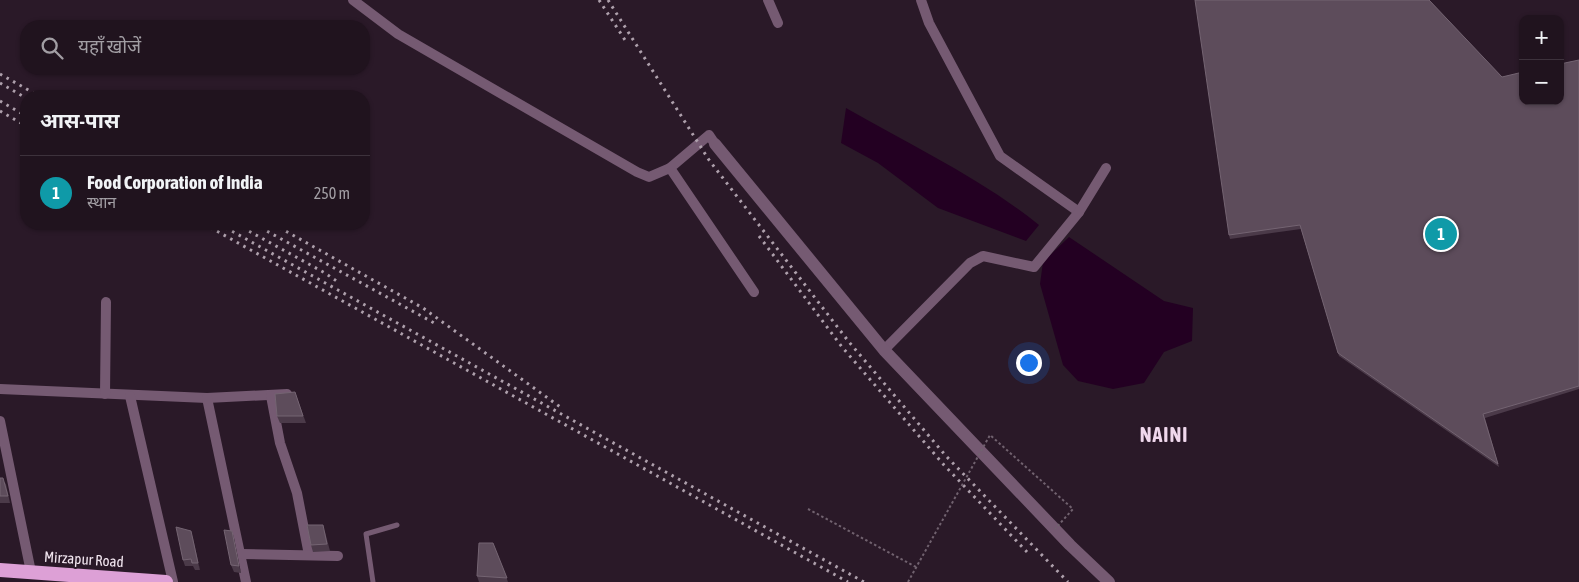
<!DOCTYPE html>
<html lang="hi">
<head>
<meta charset="utf-8">
<style>
	:root { --surface:#20131e; --page:#2d202b; --text:#f1f3f6; --muted:#a29ea4; --line:#3d323c; --accent:#b45309 }
	body { margin:0; font-family:"Asap Condensed","Noto Sans Devanagari",sans-serif; background:var(--page); color:var(--text) }
	.controls { position:absolute; right:15px; top:15px; display:grid; overflow:hidden; border-radius:10px; box-shadow:0 1px 4px #0004 }
	.controls button { width:45px; height:45px; display:grid; place-items:center; padding:0; border:0; border-bottom:1px solid var(--line); background:var(--surface); color:var(--text); font:25px sans-serif }
	.you { position:absolute; left:1028px; top:362px; width:18px; height:18px; margin:-12px; border:4px solid #fff; border-radius:50%; background:#1a73e8; box-shadow:0 0 0 8px #1a73e833 }
	.badge { display:grid; place-items:center; width:32px; height:32px; border-radius:50%; background:var(--accent); color:#fff; font-size:16px; font-weight:700 }
	.pin { position:absolute; translate:-50% -50%; border:2px solid #fff; box-shadow:0 1px 5px #0006 }
	.list { margin:0; padding:0; list-style:none }
	h2 { display:flex; justify-content:space-between; align-items:center; height:65px; margin:0; padding:0 20px; font-size:21px }
	h2 small { font-size:16px; font-weight:400; color:var(--muted) }
	.list li { display:grid; grid-template-columns:32px 1fr auto; gap:15px; align-items:center; box-sizing:border-box; height:75px; padding:0 20px; border-top:1px solid var(--line) }
	.list b { display:block; font-size:19px; white-space:nowrap }
	.list p { margin:0; font-size:16px; white-space:nowrap; color:var(--muted) }
	.list em { font-size:16px; font-style:normal; color:var(--muted) }
	.icon { flex:none; width:28px; height:28px; fill:none; stroke:currentColor; stroke-width:2; stroke-linecap:round; stroke-linejoin:round }
	.map { position:relative; flex:none; width:1579px; height:582px; overflow:hidden }
	.search { position:absolute; background:var(--surface); box-shadow:0 1px 4px #0004; left:20px; top:20px; width:350px; height:55px; display:flex; align-items:center; gap:12px; box-sizing:border-box; padding:0 18px; border-radius:20px; color:var(--muted); font-size:19px }
	.panel { position:absolute; background:var(--surface); box-shadow:0 1px 4px #0004; left:20px; top:90px; width:350px; height:140px; border-radius:20px }
	.map>svg:first-child { display:block }
</style>
</head>
<body>
<div class="map">
<svg width="1579" height="582" viewBox="0 0 1579 582">
	<rect width="100%" height="100%" fill="#2a1928"/>
	<g fill="#230022">
		<path d="M846,108c64,37 135,70 193,117l-13,16 -88,-33 -60,-45 -37,-20z"/>
		<polygon points="1069,237 1164,301 1193,308 1192,341 1164,352 1144,383 1113,389 1078,381 1063,365 1040,284 1043,262"/>
	</g>
	<g fill="none" stroke-linecap="round" stroke-linejoin="round">
		<polyline stroke="#71626f" stroke-width="2" stroke-dasharray="2.5 2.5" stroke-linecap="butt" points="808,509 916,567"/>
		<polyline stroke="#755a72" stroke-width="5" points="373,582 366,534 397,525"/>
		<g stroke="#755a72" stroke-width="10">
			<polyline points="353,0 398,34 637,172 649,177 670,168"/>
			<polyline points="768,0 778,23"/>
			<polyline points="921,0 929,23 1000,156 1079,212"/>
			<polyline points="715,144 709,135 670,168 754,292"/>
			<polyline points="884,350 970,263 983,256 1034,267 1079,212 1106,168"/>
			<polyline points="0,389 207,398 287,394"/>
			<polyline points="105,394 106,302"/>
			<polyline points="130,396 173,582"/>
			<polyline points="271,396 280,443 297,493 309,555"/>
			<polyline points="207,398 246,582"/>
			<polyline points="0,421 31,572"/>
			<polyline points="242,554 338,556"/>
		</g>
		<polyline stroke="#755a72" stroke-width="12" points="715,144 884,350 1070,545 1109,582"/>
		<polyline stroke="#dda0d6" stroke-width="14" points="0,570 166,582"/>
		<g stroke="#aea0ac" stroke-width="3" stroke-dasharray="2.5 5" stroke-linecap="butt">
			<polyline points="599,0 625,40"/>
			<polyline points="608,0 709,160 849,342 946,456 1068,582"/>
			<polyline points="0,74 39,96"/>
			<polyline points="0,83 26,98"/>
			<polyline points="0,101 26,116"/>
			<polyline points="0,111 26,126"/>
			<polyline points="204,224 848,582"/>
			<polyline points="219,224 864,582"/>
			<polyline points="236,224 325,273 338,282"/>
			<polyline points="254,224 436,324"/>
			<polyline points="273,224 423,308 563,409"/>
			<polyline points="759,236 842,347 944,465 1027,552"/>
		</g>
		<polyline stroke="#71626f" stroke-width="2" stroke-dasharray="2.5 2.5" stroke-linecap="butt" points="908,582 990,435 1073,509 1055,529"/>
	</g>
	<g fill="#4b3a49">
		<polygon points="1579,60 1579,389 1485,418 1499,467 1339,356 1301,229 1230,239 1229,235 1502,77"/>
		<polygon points="295,392 306,423 280,423 277,416"/>
		<polygon points="0,478 6,484 10,503 0,503"/>
		<polygon points="325,532 330,551 313,552 311,545"/>
		<polygon points="193,538 200,570 195,570 193,566 185,566 183,560"/>
		<polygon points="234,538 241,573 234,572 231,565"/>
		<polygon points="493,543 508,582 479,582 477,576"/>
	</g>
	<g fill="#372535">
		<polygon points="191,531 193,538 200,570 198,563"/>
		<polygon points="232,531 234,538 241,573 239,566"/>
	</g>
	<g fill="#5d4c5b" stroke="#746472">
		<polygon points="1195,0 1429,0 1502,77 1523,72 1523,101 1560,101 1560,64 1579,60 1579,386 1483,414 1498,464 1338,353 1300,225 1229,235"/>
		<polygon points="295,392 303,416 277,416 275,394"/>
		<polygon points="0,478 3,478 8,496 0,496"/>
		<polygon points="307,525 323,525 327,544 311,545"/>
		<polygon points="176,527 191,531 198,563 192,563 191,559 183,560"/>
		<polygon points="224,530 232,531 239,566 231,565"/>
		<polygon points="479,543 493,543 507,578 477,576"/>
	</g>
	<g text-anchor="middle" dominant-baseline="central" stroke-width="4" stroke-linejoin="round" paint-order="stroke">
		<g font-size="15" fill="#f1e5ef" stroke="#2a1928">
			<text transform="translate(84 559) rotate(4)">Mirzapur Road</text>
		</g>
		<g font-size="20" font-weight="bold" letter-spacing="1" fill="#f0d8ed" stroke="#2a1928">
			<text x="1164" y="434">NAINI</text>
		</g>
	</g>
</svg>
<div class="controls">
<button>+</button>
<button>−</button>
</div>
<div class="you"></div>
<div class="pin badge" style="left:1441px;top:234px;background:#0f9aa8">1</div>
<div class="search"><svg class="icon" aria-label="search" viewBox="0 0 24 24"><circle cx="10" cy="10" r="6"/><path d="M15 15l6 6"/></svg>यहाँ खोजें</div>
<section class="panel">
<h2>आस-पास<small></small></h2>
<ul class="list">
<li><span class="badge" style="background:#0f9aa8">1</span><div><b>Food Corporation of India</b><p>स्थान</p></div><em>250 m</em></li>
</ul>
</section>
</div>
</body>
</html>
